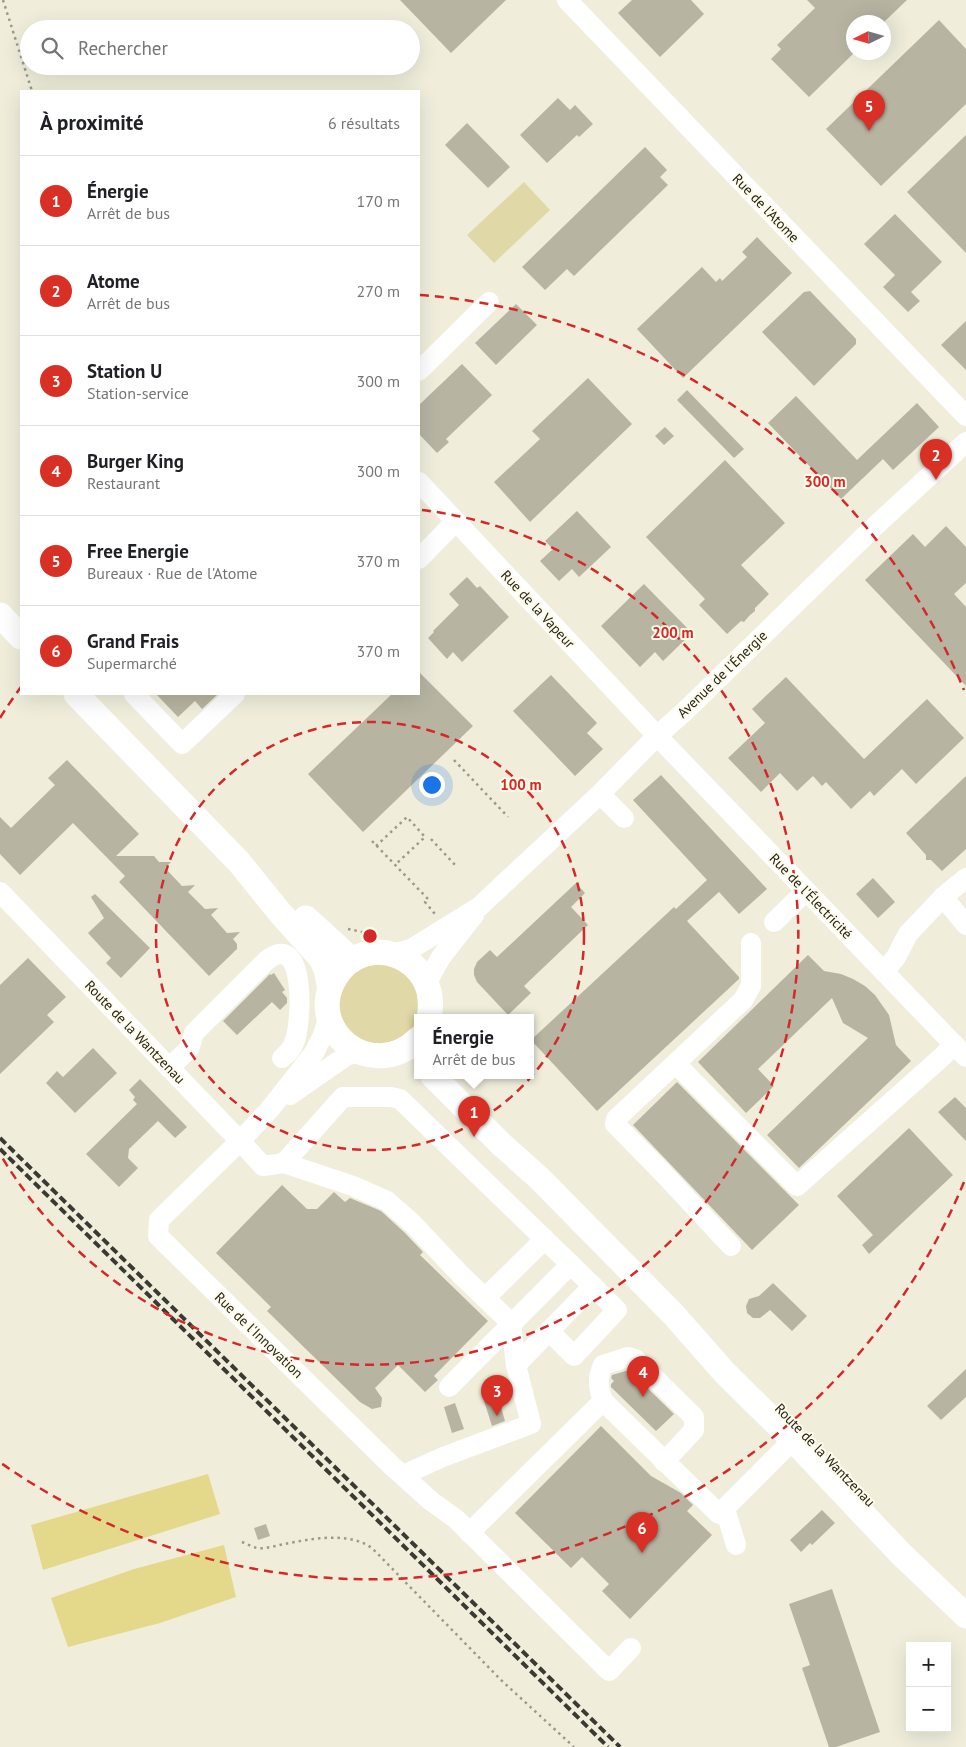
<!DOCTYPE html>
<html lang="fr">
<head>
<meta charset="utf-8">
<style>
	:root { --surface:#fff; --page:#f2f2f2; --text:#202124; --muted:#757577; --line:#e0e0e0; --accent:#d93025 }
	body { margin:0; font-family:"PT Sans",sans-serif; background:var(--page); color:var(--text) }
	.controls { position:absolute; right:15px; bottom:15px; display:grid; overflow:hidden; border-radius:0px; box-shadow:0 5px 20px #0002 }
	.controls button { width:45px; height:45px; display:grid; place-items:center; padding:0; border:0; border-bottom:1px solid var(--line); background:var(--surface); color:var(--text); font:25px sans-serif }
	.compass { position:absolute; left:846px; top:15px; width:45px; height:45px; border-radius:50%; background:var(--surface); box-shadow:0 5px 20px #0002; rotate:265deg }
	.you { position:absolute; left:431px; top:784px; width:18px; height:18px; margin:-12px; border:4px solid #fff; border-radius:50%; background:#1a73e8; box-shadow:0 0 0 8px #1a73e833 }
	.badge { display:grid; place-items:center; width:32px; height:32px; border-radius:50%; background:var(--accent); color:#fff; font-size:16px; font-weight:700 }
	.pin { position:absolute; translate:-50% -41px; filter:drop-shadow(0 1px 2px #0008) }
	.pin::after { content:''; position:absolute; top:26px; width:18px; height:15px; background:inherit; clip-path:polygon(0 0,100% 0,50% 100%) }
	.popup { position:absolute; left:414px; top:1014px; width:120px; height:65px; box-sizing:border-box; display:grid; place-content:center; border-radius:0px; background:var(--surface); filter:drop-shadow(0 1px 4px #0005); font-size:16px; white-space:nowrap; color:var(--muted) }
	.popup b { font-size:19px; color:var(--text) }
	.popup::after { content:''; position:absolute; left:50%; top:100%; margin-left:-10px; border:10px solid transparent; border-top-color:var(--surface) }
	.list { margin:0; padding:0; list-style:none }
	h2 { display:flex; justify-content:space-between; align-items:center; height:65px; margin:0; padding:0 20px; font-size:21px }
	h2 small { font-size:16px; font-weight:400; color:var(--muted) }
	.list li { display:grid; grid-template-columns:32px 1fr auto; gap:15px; align-items:center; box-sizing:border-box; height:90px; padding:0 20px; border-top:1px solid var(--line) }
	.list b { display:block; font-size:19px; white-space:nowrap }
	.list p { margin:0; font-size:16px; white-space:nowrap; color:var(--muted) }
	.list em { font-size:16px; font-style:normal; color:var(--muted) }
	.icon { flex:none; width:28px; height:28px; fill:none; stroke:currentColor; stroke-width:2; stroke-linecap:round; stroke-linejoin:round }
	.map { position:relative; flex:none; width:966px; height:1747px; overflow:hidden }
	.search { position:absolute; background:var(--surface); box-shadow:0 5px 20px #0002; left:20px; top:20px; width:400px; height:55px; display:flex; align-items:center; gap:12px; box-sizing:border-box; padding:0 18px; border-radius:28px; color:var(--muted); font-size:19px }
	.panel { position:absolute; background:var(--surface); box-shadow:0 5px 20px #0002; left:20px; top:90px; width:400px; height:605px; border-radius:0px }
	.map>svg:first-child { display:block }
</style>
</head>
<body>
<div class="map">
<svg width="966" height="1747" viewBox="0 0 966 1747">
	<rect width="100%" height="100%" fill="#f0eedb"/>
	<g fill="#e0d8a6">
		<polygon points="524,182 550,210 494,263 467,235"/>
		<polygon points="392,961 417,983 418,1017 413,1027 406,1035 396,1042 374,1046 345,1031 334,999 359,963"/>
	</g>
	<g fill="#e4d88a">
		<polygon points="208,1474 220,1514 43,1570 31,1525"/>
		<polygon points="224,1545 236,1597 160,1623 68,1647 51,1598 134,1569"/>
	</g>
	<g fill="#b7b4a2">
		<polygon points="400,0 506,0 451,53"/>
		<polygon points="632,0 691,0 704,14 660,57 618,13"/>
		<polygon points="807,0 907,0 884,22 854,22 854,53 809,97 771,59 781,49 777,45 815,8"/>
		<polygon points="939,20 966,49 966,104 881,186 826,129"/>
		<polygon points="558,98 570,110 575,105 593,124 579,137 577,135 547,163 520,135"/>
		<polygon points="467,123 510,167 488,188 445,145"/>
		<polygon points="966,135 966,253 907,192"/>
		<polygon points="645,147 667,170 660,177 668,185 574,276 567,269 545,290 522,267"/>
		<polygon points="895,214 942,262 911,292 920,301 908,312 883,287 895,275 864,244"/>
		<polygon points="757,237 792,273 683,378 637,329 702,267 716,282 720,278 722,281 747,257 742,252"/>
		<polygon points="810,291 856,339 856,344 814,386 762,332 804,292"/>
		<polygon points="516,304 537,325 496,365 475,343"/>
		<polygon points="966,321 966,370 941,345"/>
		<polygon points="462,364 492,395 446,439 449,442 437,453 419,434 419,405"/>
		<polygon points="588,378 632,424 530,522 494,482 540,439 532,431"/>
		<polygon points="687,390 744,449 734,458 677,400"/>
		<polygon points="796,396 857,460 917,403 939,427 893,470 883,459 841,499 768,423"/>
		<polygon points="665,427 674,436 664,445 655,436"/>
		<polygon points="725,460 785,523 741,565 769,594 755,608 755,611 749,616 744,622 741,621 727,634 699,605 705,599 646,537"/>
		<polygon points="577,511 611,547 579,577 572,569 559,581 540,561 553,549 545,541"/>
		<polygon points="946,526 966,547 966,583 954,594 966,607 966,686 865,580 913,534 925,547"/>
		<polygon points="467,577 477,588 480,586 509,617 462,662 453,652 447,659 428,638 434,632 433,631 459,605 449,594"/>
		<polygon points="644,584 692,633 663,661 655,652 640,667 601,626"/>
		<polygon points="419,672 473,726 363,832 308,774 392,694 419,694"/>
		<polygon points="551,675 597,723 587,733 603,749 575,776 513,711"/>
		<polygon points="786,677 864,759 927,699 964,738 916,784 902,769 874,796 870,791 851,809 826,782 822,786 813,776 797,791 780,773 761,792 728,758 765,723 752,709"/>
		<polygon points="156,694 218,694 202,709 195,701 178,717"/>
		<polygon points="67,760 139,834 116,856 154,856 159,862 171,862 165,868 182,886 195,885 188,892 205,909 218,908 211,915 227,933 240,932 233,939 237,944 237,949 209,976 119,882 125,876 73,823 20,875 0,854 0,817 11,828 55,785 48,778"/>
		<polygon points="661,775 767,889 739,914 719,892 687,921 739,977 739,979 597,1111 531,1040 674,907 676,909 707,880 633,800"/>
		<polygon points="966,776 966,849 942,871 931,860 926,860 926,855 906,833"/>
		<polygon points="873,878 895,902 878,918 856,894"/>
		<polygon points="576,883 585,893 571,907 588,925 524,986 531,993 508,1015 477,982 474,975 474,969 477,962 490,950 497,957"/>
		<polygon points="95,894 150,948 121,978 106,963 111,958 88,933 104,918 91,897"/>
		<polygon points="808,955 824,971 841,974 853,979 865,986 875,995 889,1015 896,1045 911,1061 799,1168 767,1135 868,1038 843,1023 832,998 758,1069 774,1086 746,1113 698,1062"/>
		<polygon points="28,958 66,997 47,1015 54,1022 0,1074 0,985"/>
		<polygon points="274,973 285,990 282,992 287,998 287,1003 280,1010 272,1002 237,1035 223,1021 270,974 271,975"/>
		<polygon points="93,1048 117,1073 75,1113 46,1083 57,1071 63,1077"/>
		<polygon points="140,1079 187,1127 175,1138 158,1121 129,1149 128,1158 138,1168 119,1187 86,1154 137,1104 133,1100 135,1097 129,1090"/>
		<polygon points="677,1082 799,1205 752,1250 633,1125"/>
		<polygon points="955,1097 966,1108 966,1141 938,1112"/>
		<polygon points="909,1128 953,1175 869,1254 862,1245 873,1235 837,1196"/>
		<polygon points="282,1185 307,1209 317,1209 334,1192 345,1202 350,1198 381,1211 405,1233 423,1252 420,1255 488,1321 434,1376 438,1380 425,1392 398,1365 375,1388 382,1398 381,1407 372,1409 360,1402 267,1311 271,1307 216,1253"/>
		<polygon points="773,1283 807,1316 792,1331 770,1310 760,1318 753,1318 747,1313 746,1306 749,1299 759,1296"/>
		<polygon points="966,1369 966,1397 941,1420 927,1406"/>
		<polygon points="629,1370 674,1414 656,1431 611,1387 611,1384 614,1381 611,1378 612,1375"/>
		<polygon points="498,1397 505,1421 492,1426 484,1401"/>
		<polygon points="455,1403 464,1429 452,1433 444,1407"/>
		<polygon points="601,1426 651,1476 681,1493 693,1505 687,1511 712,1535 630,1619 602,1591 609,1584 582,1557 571,1568 515,1513"/>
		<polygon points="822,1510 835,1523 812,1545 810,1543 801,1552 790,1540"/>
		<polygon points="266,1524 270,1536 258,1540 254,1528"/>
		<polygon points="832,1589 880,1732 836,1747 829,1747 802,1668 810,1665 789,1604"/>
	</g>
	<g fill="none" stroke-linecap="round" stroke-linejoin="round">
		<g stroke="#9b998b" stroke-width="2.5" stroke-dasharray="2.5 4" stroke-linecap="butt">
			<polyline points="3,0 32,91"/>
			<polyline points="454,760 508,817"/>
			<polyline points="431,839 456,866"/>
			<polyline points="372,841 428,899 425,902 435,914"/>
			<polyline points="376,846 407,817 425,837 395,865"/>
			<polyline points="348,929 367,933"/>
			<path d="M242,1542c5,2 10,5 15,6 9,1 18,-2 27,-4 27,-5 64,-13 88,4l129,132 73,67"/>
		</g>
		<g stroke="#fff" stroke-width="20">
			<polyline points="567,0 966,416"/>
			<polyline points="419,371 489,302"/>
			<polyline points="419,482 662,741 966,1057"/>
			<polyline points="419,559 455,522"/>
			<polyline points="134,694 182,744 235,694"/>
			<polyline points="600,794 624,818"/>
			<polyline points="0,892 240,1141 270,1109 314,1053 323,1035 329,1016"/>
			<polyline points="943,897 966,925"/>
			<polyline points="774,922 806,891"/>
			<polyline points="392,954 411,949 479,907 600,794 657,736 684,712 872,529 966,442"/>
			<polyline points="884,972 896,957 908,934 943,897 966,878"/>
			<polyline points="427,982 441,957 474,915"/>
			<polyline points="676,1064 797,1186 943,1056 954,1044"/>
			<path d="M169,1068l20,-19 5,-16 72,-72c41,-34 36,64 28,82 -2,6 -7,11 -12,15"/>
			<polyline points="290,1095 346,1056 359,1052"/>
			<polyline points="284,1163 343,1097 391,1097 400,1099 593,1286 516,1365"/>
			<polyline points="545,1239 485,1298 460,1274 413,1224 387,1201 353,1186 284,1163 263,1166 240,1141 159,1220 158,1236 392,1466 431,1501 456,1519 609,1671 631,1648"/>
			<polyline points="731,1246 662,1172 615,1124 616,1119 743,1000 751,986 751,943"/>
			<polyline points="549,1331 574,1356 617,1310 593,1286"/>
			<polyline points="449,1387 571,1264"/>
			<path d="M603,1401c-5,-14 -6,-23 0,-36l25,-8 7,2 59,58v13l-30,32"/>
			<polyline points="403,1475 443,1457 531,1424 516,1365 511,1323 485,1298"/>
			<polyline points="725,1509 736,1545"/>
			<polyline points="469,1533 603,1401 719,1514 793,1440"/>
		</g>
		<g stroke="#fff" stroke-width="25">
			<polyline points="0,615 21,637"/>
			<polyline points="76,694 239,862 281,914 320,957 326,969 330,989"/>
			<polyline points="306,918 352,960"/>
			<path d="M418,1039c-46,45 -114,-9 -83,-61 31,-51 107,-20 94,40"/>
			<polyline points="433,1076 501,1144 539,1178 673,1314 725,1373 796,1443 900,1553 966,1616"/>
		</g>
		<g stroke="#3b3a32" stroke-width="4" stroke-dasharray="8 4" stroke-linecap="butt">
			<polyline points="0,1138 620,1747"/>
			<polyline points="0,1149 608,1747"/>
		</g>
	</g>
	<g fill="none" stroke="#d62828" stroke-width="2.5" stroke-dasharray="9 6">
		<circle cx="370" cy="936" r="214"/>
		<path d="M0 718A429 429 0 0 1 21 687M422 510A429 429 0 1 1 0 1154"/>
		<path d="M964 1182A643 643 0 0 1 1 1463M420 295A643 643 0 0 1 964 690"/>
	</g>
	<g text-anchor="middle" dominant-baseline="central" stroke-width="4" stroke-linejoin="round" paint-order="stroke">
		<g font-size="14" fill="#25241d" stroke="#fefbe8">
			<text transform="translate(766 208) rotate(46)">Rue de l'Atome</text>
			<text transform="translate(538 609) rotate(47)">Rue de la Vapeur</text>
			<text transform="translate(722 674) rotate(-44)">Avenue de l'Énergie</text>
			<text transform="translate(811 896) rotate(46)">Rue de l'Électricité</text>
			<text transform="translate(135 1032) rotate(46)">Route de la Wantzenau</text>
			<text transform="translate(259 1335) rotate(44)">Rue de l'Innovation</text>
			<text transform="translate(825 1455) rotate(46)">Route de la Wantzenau</text>
		</g>
	</g>
	<circle cx="370" cy="936" r="8" fill="#d62828" stroke="#fefbe8" stroke-width="2.5"/>
	<g font-size="15" text-anchor="middle" font-weight="bold" fill="#d62828" stroke="#fefbe8" stroke-width="4" stroke-linejoin="round" paint-order="stroke">
		<text x="825" y="487">300 m</text>
		<text x="673" y="638">200 m</text>
		<text x="521" y="790">100 m</text>
	</g>
</svg>
<div class="controls">
<button>+</button>
<button>−</button>
</div>
<svg class="compass" viewBox="-18 -18 36 36"><path d="M0-13l5 13h-10z" fill="#e53935"/><path d="M0 13l5-13h-10z" fill="#757577"/></svg>
<div class="you"></div>
<div class="pin badge" style="left:474px;top:1137px">1</div>
<div class="popup"><b>Énergie</b>Arrêt de bus</div>
<div class="pin badge" style="left:936px;top:480px">2</div>
<div class="pin badge" style="left:497px;top:1416px">3</div>
<div class="pin badge" style="left:643px;top:1397px">4</div>
<div class="pin badge" style="left:869px;top:131px">5</div>
<div class="pin badge" style="left:642px;top:1553px">6</div>
<div class="search"><svg class="icon" aria-label="search" viewBox="0 0 24 24"><circle cx="10" cy="10" r="6"/><path d="M15 15l6 6"/></svg>Rechercher</div>
<section class="panel">
<h2>À proximité<small>6 résultats</small></h2>
<ul class="list">
<li><span class="badge">1</span><div><b>Énergie</b><p>Arrêt de bus</p></div><em>170 m</em></li>
<li><span class="badge">2</span><div><b>Atome</b><p>Arrêt de bus</p></div><em>270 m</em></li>
<li><span class="badge">3</span><div><b>Station U</b><p>Station-service</p></div><em>300 m</em></li>
<li><span class="badge">4</span><div><b>Burger King</b><p>Restaurant</p></div><em>300 m</em></li>
<li><span class="badge">5</span><div><b>Free Energie</b><p>Bureaux · Rue de l'Atome</p></div><em>370 m</em></li>
<li><span class="badge">6</span><div><b>Grand Frais</b><p>Supermarché</p></div><em>370 m</em></li>
</ul>
</section>
</div>
</body>
</html>
